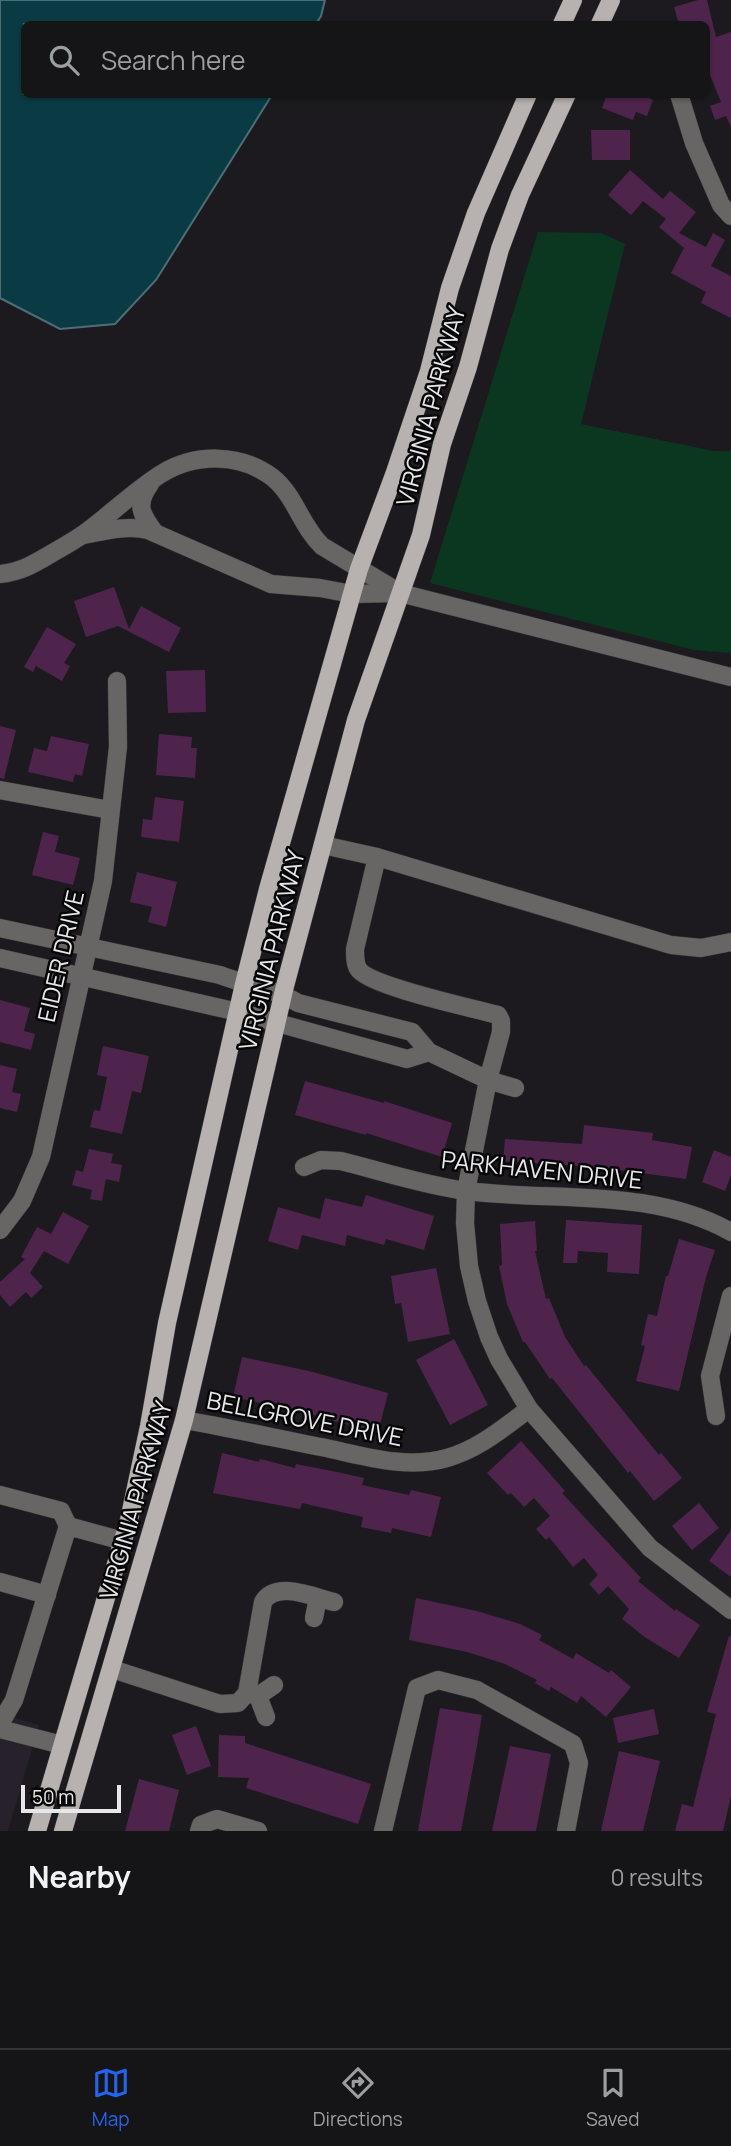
<!DOCTYPE html>
<html lang="en">
<head>
<meta charset="utf-8">
<style>
	:root { --surface:#151416; --page:#1e1d1f; --text:#f1f3f6; --muted:#9d9ea1; --line:#343335; --accent:#2563eb }
	body { margin:0; font-family:Manrope,sans-serif; background:var(--page); color:var(--text) }
	.scale { position:absolute; left:21px; bottom:18px; width:100px; box-sizing:border-box; padding-left:7px; border:4px solid #e7e6e9; border-top:0; font-size:19px; line-height:24px; white-space:nowrap; color:#e7e6e9; -webkit-text-stroke:5px #060607; paint-order:stroke }
	.list { margin:0; padding:0; list-style:none }
	h2 { display:flex; justify-content:space-between; align-items:center; height:91px; margin:0; padding:0 28px; font-size:30px }
	h2 small { font-size:23px; font-weight:400; color:var(--muted) }
	.icon { flex:none; width:38px; height:38px; fill:none; stroke:currentColor; stroke-width:2; stroke-linecap:round; stroke-linejoin:round }
	.map { position:relative; flex:none; width:731px; height:1831px; overflow:hidden }
	.search { position:absolute; background:var(--surface); box-shadow:0 2px 5px #0004; left:21px; right:21px; top:21px; height:77px; display:flex; align-items:center; gap:18px; box-sizing:border-box; padding:0 24px; border-radius:10px; color:var(--muted); font-size:26px }
	.sheet { height:217px; background:var(--surface) }
	nav { display:flex; justify-content:space-around; align-items:center; box-sizing:border-box; height:98px; border-top:2px solid var(--line); background:var(--surface); font-size:19px; color:var(--muted) }
	nav a { display:grid; justify-items:center; gap:4px }
	nav .on { color:var(--accent) }
	.map>svg:first-child { display:block }
</style>
</head>
<body>
<div class="map">
<svg width="731" height="1831" viewBox="0 0 731 1831">
	<rect width="100%" height="100%" fill="#1c1a1e"/>
	<polygon fill="#26212b" points="0,1714 39,1725 8,1831 0,1831"/>
	<polygon fill="#0b3720" points="538,232 601,233 625,244 581,424 714,451 731,451 731,653 694,650 430,583"/>
	<polygon fill="#0a3b44" stroke="#4c6e76" stroke-width="2" points="0,0 325,0 321,16 316,24 24,24 24,94 272,95 156,280 115,324 60,329 0,298"/>
	<g fill="#4e244d">
		<polygon points="698,0 707,0 716,37 731,32 731,127 726,116 715,120 710,106 721,102 710,75 706,76 706,24 679,24 674,7"/>
		<polygon points="607,94 640,94 653,100 647,116 636,112 633,120 602,108"/>
		<polygon points="591,130 630,130 630,160 592,160"/>
		<polygon points="630,170 663,199 670,191 696,212 679,233 706,247 713,233 725,240 711,266 731,276 731,318 701,303 706,292 671,273 684,248 659,227 666,219 643,201 631,215 608,195"/>
		<polygon points="114,587 129,629 141,606 181,628 169,652 118,626 86,637 74,601"/>
		<polygon points="47,627 76,644 64,663 70,666 62,681 36,666 33,672 24,667"/>
		<polygon points="205,670 206,712 168,713 166,671"/>
		<polygon points="0,726 16,730 4,779 0,778"/>
		<polygon points="159,734 192,737 191,748 197,748 195,778 156,775"/>
		<polygon points="51,736 89,744 82,776 75,774 73,782 28,772 34,748 47,751"/>
		<polygon points="155,797 184,801 179,842 141,837 143,819 152,820"/>
		<polygon points="43,832 59,836 55,852 80,858 73,885 32,875"/>
		<polygon points="137,872 177,882 166,927 148,922 152,907 130,902"/>
		<polygon points="0,1000 30,1008 24,1031 35,1034 31,1050 0,1042"/>
		<polygon points="103,1046 149,1056 141,1093 132,1091 122,1134 90,1127 94,1110 100,1111 107,1077 97,1075"/>
		<polygon points="0,1065 17,1069 12,1092 21,1094 17,1112 0,1108"/>
		<polygon points="305,1081 384,1103 384,1101 452,1123 442,1157 366,1133 366,1135 295,1115"/>
		<polygon points="584,1125 653,1133 652,1140 692,1147 686,1179 611,1169 610,1171 580,1166 503,1161 505,1139 582,1144"/>
		<polygon points="89,1149 113,1154 111,1163 122,1165 119,1182 106,1179 102,1201 90,1199 92,1190 72,1185 76,1170 83,1172"/>
		<polygon points="714,1150 731,1157 731,1175 725,1191 702,1182"/>
		<polygon points="366,1195 434,1216 424,1250 386,1239 384,1245 347,1235 345,1246 302,1235 298,1250 268,1241 278,1207 320,1219 325,1198 362,1207"/>
		<polygon points="63,1212 89,1226 68,1264 44,1251 30,1273 43,1287 31,1298 26,1292 10,1307 0,1295 0,1282 25,1259 21,1257 37,1227 51,1234"/>
		<polygon points="566,1220 642,1225 639,1274 607,1272 608,1253 578,1251 577,1263 563,1263"/>
		<polygon points="535,1221 537,1251 535,1251 546,1299 549,1298 565,1337 584,1366 586,1365 659,1455 661,1453 682,1478 654,1501 630,1471 628,1473 552,1378 550,1379 525,1342 523,1342 507,1304 499,1266 502,1265 500,1224"/>
		<polygon points="679,1239 715,1250 706,1277 679,1391 636,1381 645,1346 641,1345 648,1314 657,1316 666,1276 668,1276"/>
		<polygon points="436,1268 450,1334 408,1342 401,1303 395,1304 391,1276"/>
		<polygon points="454,1339 488,1405 450,1425 416,1360"/>
		<polygon points="242,1357 309,1371 388,1393 378,1433 306,1413 233,1397"/>
		<polygon points="521,1441 565,1491 562,1493 641,1578 638,1581 675,1611 676,1609 700,1625 679,1658 646,1638 622,1619 629,1609 608,1586 599,1595 589,1584 598,1575 584,1558 573,1567 549,1537 546,1540 536,1529 550,1516 534,1498 524,1507 511,1493 508,1495 487,1473"/>
		<polygon points="222,1453 259,1462 260,1459 295,1468 296,1464 337,1472 364,1478 362,1485 409,1495 411,1490 441,1497 431,1537 392,1528 391,1533 361,1527 363,1517 302,1503 300,1509 213,1493"/>
		<polygon points="699,1503 719,1528 692,1550 672,1526"/>
		<polygon points="731,1530 731,1577 709,1561"/>
		<polygon points="416,1598 477,1611 520,1624 542,1635 539,1640 573,1659 576,1653 609,1673 611,1670 631,1687 606,1717 581,1696 577,1703 551,1687 549,1691 535,1683 537,1680 505,1664 467,1652 409,1640"/>
		<polygon points="729,1636 731,1636 731,1796 723,1831 675,1831 682,1804 693,1807 716,1714 707,1712"/>
		<polygon points="440,1708 482,1715 477,1746 461,1831 418,1831"/>
		<polygon points="654,1709 659,1734 618,1743 613,1718"/>
		<polygon points="196,1726 211,1766 187,1775 172,1735"/>
		<polygon points="219,1735 245,1736 245,1743 371,1784 358,1824 246,1788 249,1778 218,1777"/>
		<polygon points="510,1746 551,1754 536,1831 492,1831"/>
		<polygon points="619,1751 660,1761 643,1831 601,1831"/>
		<polygon points="139,1779 179,1790 169,1831 125,1831"/>
	</g>
	<g fill="none" stroke-linecap="round" stroke-linejoin="round">
		<defs>
			<g id="minor">
				<polyline points="679,94 694,143 721,205 731,216"/>
				<path d="M150,484c-15,21 -9,30 5,49"/>
				<path d="M83,535c22,-4 43,-10 65,-5l123,54 49,4 32,6 48,-1 331,84"/>
				<path d="M0,574c20,-2 32,-9 49,-19 12,-7 25,-14 36,-22 26,-19 49,-42 76,-59 34,-21 79,-21 111,3 23,18 29,49 50,69l78,47"/>
				<polyline points="0,790 110,810"/>
				<path d="M323,845l54,12 -22,92c0,7 0,16 4,21 14,17 114,38 139,45l3,6v11l-13,48 -22,111 -1,32 4,43 8,35 12,36 10,22 30,50 121,139 81,62"/>
				<polyline points="377,857 671,945 701,948 731,942"/>
				<path d="M0,928l220,47c26,10 55,14 78,28l114,29 17,20 59,28 27,8"/>
				<polyline points="0,958 238,1012 407,1059 429,1052"/>
				<path d="M304,1167l17,-7 20,1c40,10 86,25 126,30 87,11 184,-4 264,41"/>
				<polyline points="0,1230 22,1201 41,1157 103,881 118,747 117,681"/>
				<polyline points="716,1416 710,1376 731,1296"/>
				<path d="M184,1420c46,8 91,18 137,27 40,8 85,23 126,11 32,-9 56,-30 82,-49"/>
				<polyline points="0,1495 61,1511 68,1526"/>
				<polyline points="0,1582 47,1595"/>
				<polyline points="314,1618 318,1598"/>
				<path d="M112,1669l108,35 18,-1 9,-10 16,-91c13,-22 50,-5 71,0"/>
				<polyline points="247,1693 258,1696 266,1717"/>
				<polyline points="258,1696 274,1685"/>
				<polyline points="0,1724 14,1700 68,1526 123,1541"/>
				<polyline points="0,1729 62,1745"/>
				<polyline points="199,1831 201,1825 217,1819 258,1831"/>
				<polyline points="383,1831 417,1688 438,1680 477,1690 573,1744 579,1763 566,1831"/>
			</g>
			<g id="major">
				<polyline points="562,24 573,0"/>
				<polyline points="600,24 611,0"/>
				<polyline points="37,1831 129,1520 149,1426 167,1323 244,984 268,889 359,569 394,475 429,371 450,288 476,213 528,94"/>
				<polyline points="63,1831 184,1420 285,986 356,720 421,535 442,444 468,367 500,249 520,195 567,94"/>
			</g>
		</defs>
		<use href="#minor" stroke="#38373a" stroke-width="19"/>
		<use href="#major" stroke="#38373a" stroke-width="19"/>
		<use href="#minor" stroke="#686664" stroke-width="18"/>
		<use href="#major" stroke="#b7b2b0" stroke-width="18"/>
	</g>
	<g text-anchor="middle" dominant-baseline="central" stroke-width="5" stroke-linejoin="round" paint-order="stroke">
		<g font-size="24" fill="#e7e6e9" stroke="#060607">
			<text transform="translate(430 406) rotate(-75)">VIRGINIA PARKWAY</text>
			<text transform="translate(271 950) rotate(-76)">VIRGINIA PARKWAY</text>
			<text transform="translate(60 956) rotate(-77)">EIDER DRIVE</text>
			<text transform="translate(542 1169) rotate(6)">PARKHAVEN DRIVE</text>
			<text transform="translate(305 1418) rotate(11)">BELLGROVE DRIVE</text>
			<text transform="translate(135 1500) rotate(-74)">VIRGINIA PARKWAY</text>
		</g>
	</g>
</svg>
<div class="scale">50 m</div>
<div class="search"><svg class="icon" aria-label="search" viewBox="0 0 24 24"><circle cx="10" cy="10" r="6"/><path d="M15 15l6 6"/></svg>Search here</div>
</div>
<section class="sheet">
<h2>Nearby<small>0 results</small></h2>
<ul class="list">
</ul>
</section>
<nav>
<a class="on"><svg class="icon" aria-label="map" viewBox="0 0 24 24"><path d="M3 6l6-2 6 2 6-2v14l-6 2-6-2-6 2zM9 4v14M15 6v14"/></svg>Map</a>
<a><svg class="icon" aria-label="directions" viewBox="0 0 24 24"><path d="M12 3l9 9-9 9-9-9zM9 14v-3h6M13 9l2 2-2 2"/></svg>Directions</a>
<a><svg class="icon" aria-label="saved" viewBox="0 0 24 24"><path d="M7 4h10v16l-5-4-5 4z"/></svg>Saved</a>
</nav>
</body>
</html>
